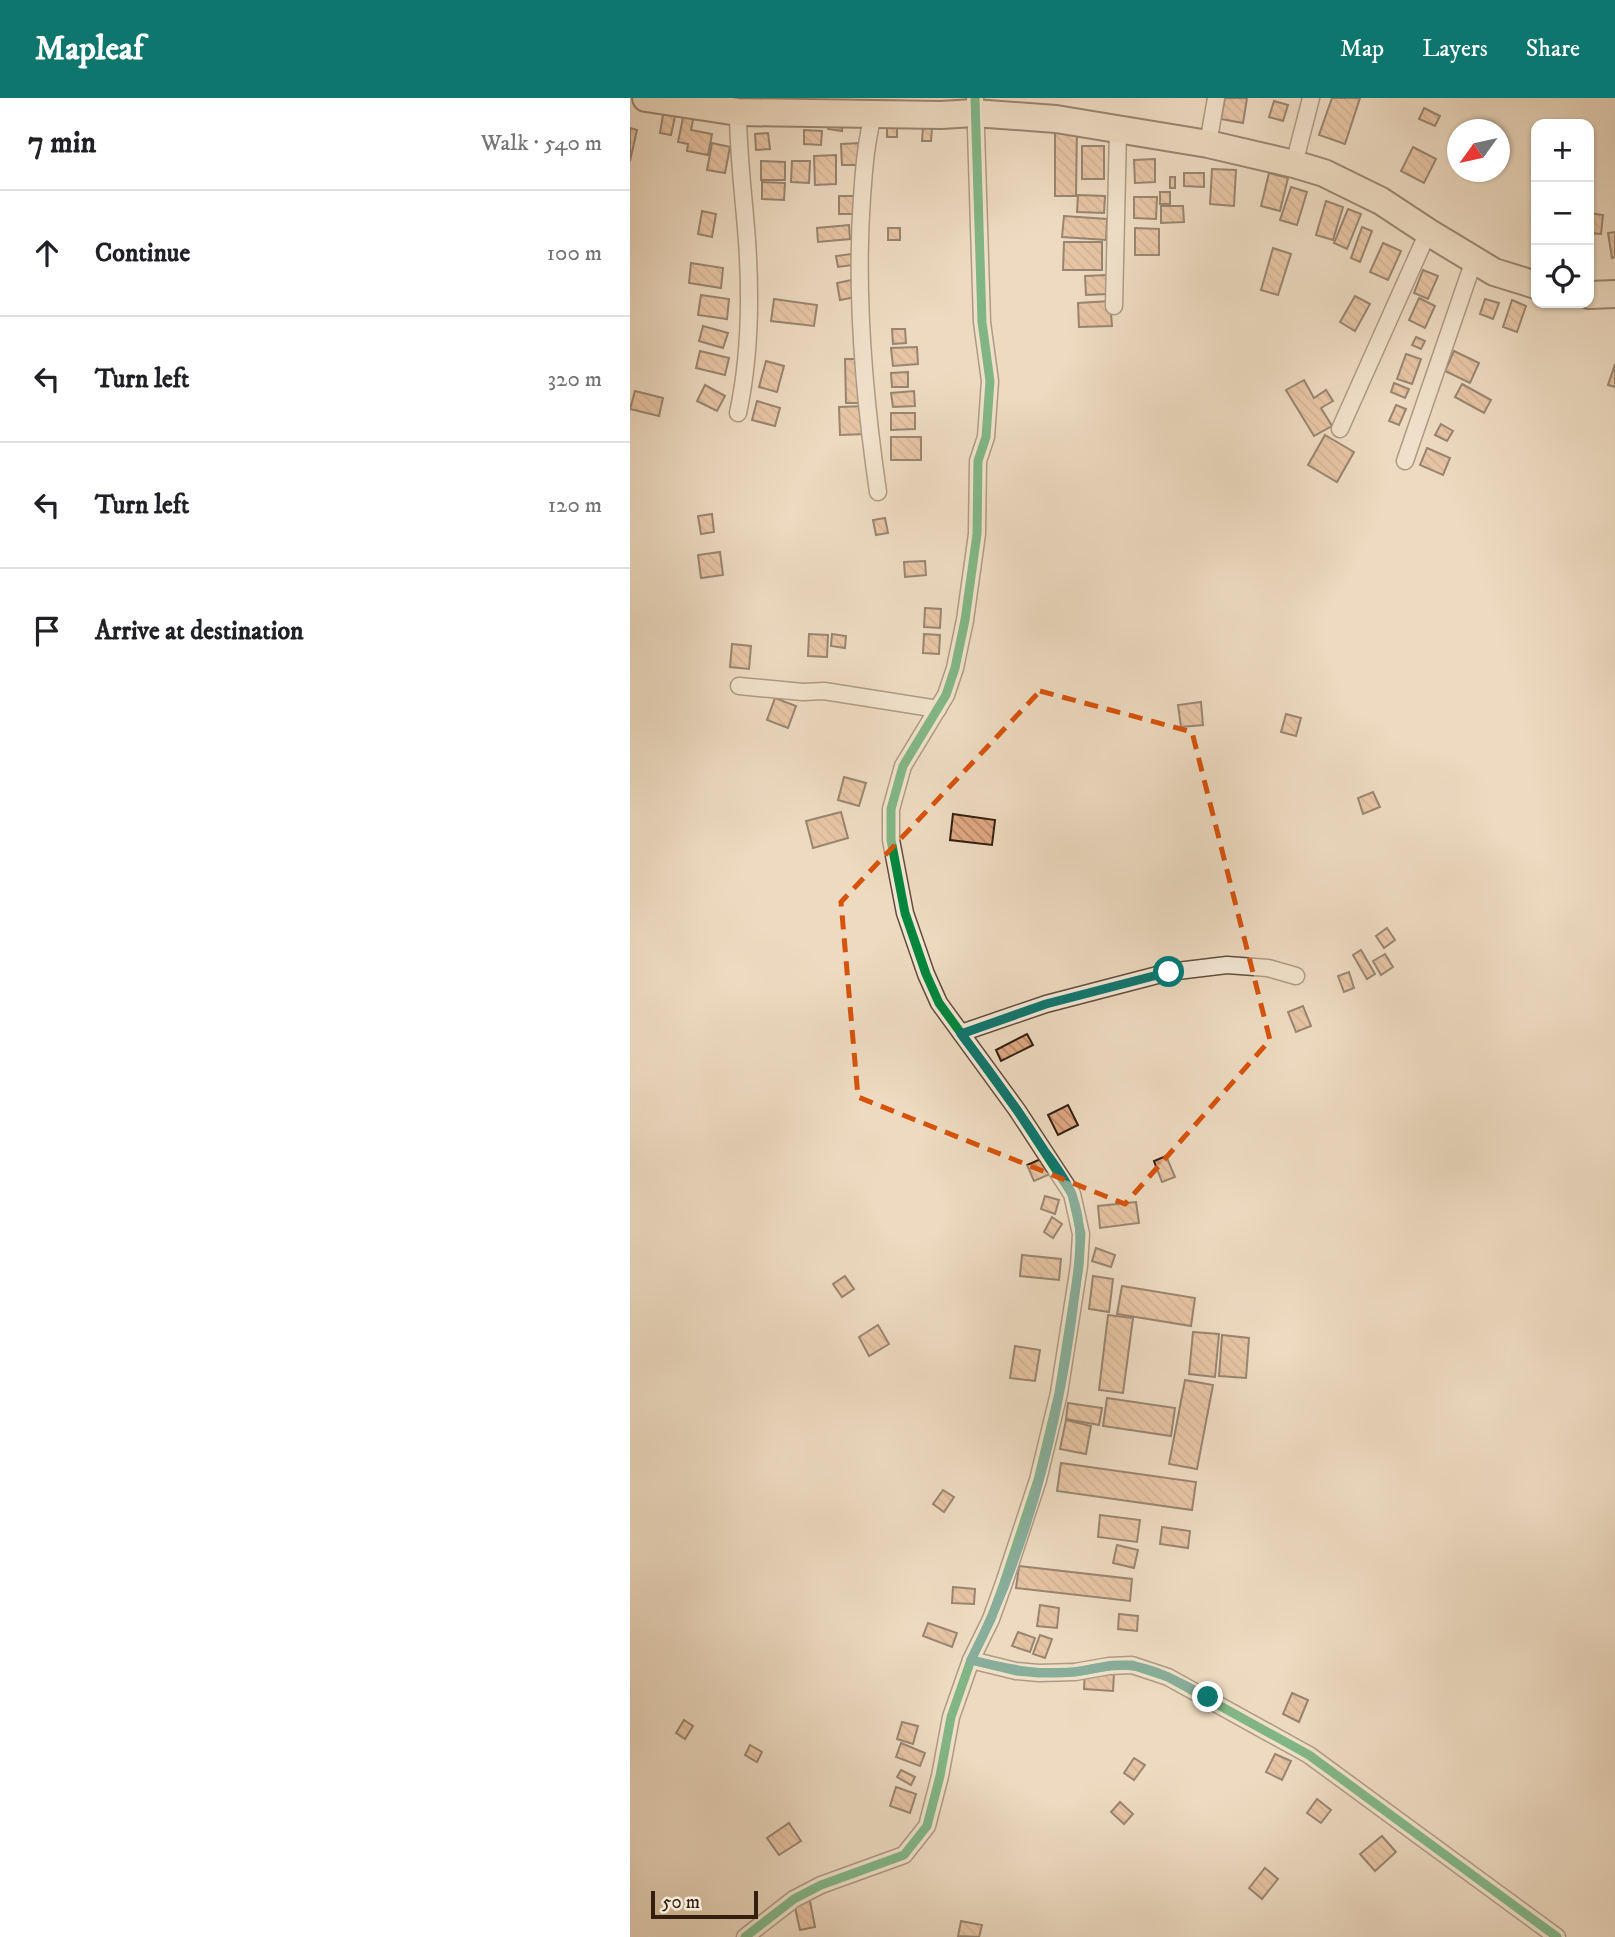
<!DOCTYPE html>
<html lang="en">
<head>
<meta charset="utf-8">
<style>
	:root { --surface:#fff; --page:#f6f6f6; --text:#202124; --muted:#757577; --line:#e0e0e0; --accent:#0f766e }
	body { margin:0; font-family:"IM FELL DW Pica",serif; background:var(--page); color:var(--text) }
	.controls { position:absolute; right:21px; top:21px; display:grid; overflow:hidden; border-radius:14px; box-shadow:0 2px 5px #0004 }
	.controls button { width:63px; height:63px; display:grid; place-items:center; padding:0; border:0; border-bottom:2px solid var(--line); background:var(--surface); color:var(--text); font:35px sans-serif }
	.compass { position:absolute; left:817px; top:21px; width:63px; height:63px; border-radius:50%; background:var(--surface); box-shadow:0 2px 5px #0004; rotate:237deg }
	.scale { position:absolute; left:21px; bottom:18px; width:107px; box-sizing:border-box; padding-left:7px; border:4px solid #331e10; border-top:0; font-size:19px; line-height:24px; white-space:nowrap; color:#331e10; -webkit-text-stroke:5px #f3e7d6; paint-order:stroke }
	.stop { position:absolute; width:21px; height:21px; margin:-16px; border:5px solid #0f766e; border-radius:50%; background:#fff }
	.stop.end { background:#0f766e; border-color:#fff; box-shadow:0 2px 7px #0008 }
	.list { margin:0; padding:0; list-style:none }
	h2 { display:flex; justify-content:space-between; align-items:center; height:91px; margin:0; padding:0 28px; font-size:30px }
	h2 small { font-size:23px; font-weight:400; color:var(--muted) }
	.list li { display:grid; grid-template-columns:46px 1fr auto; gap:21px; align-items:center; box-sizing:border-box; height:126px; padding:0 28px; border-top:2px solid var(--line) }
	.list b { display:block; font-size:26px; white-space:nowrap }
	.list em { font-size:23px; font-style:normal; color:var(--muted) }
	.icon { flex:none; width:38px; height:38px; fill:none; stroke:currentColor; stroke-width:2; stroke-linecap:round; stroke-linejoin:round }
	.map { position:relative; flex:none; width:985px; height:1839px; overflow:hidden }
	header { display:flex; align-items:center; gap:42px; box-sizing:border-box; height:98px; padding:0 35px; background:var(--accent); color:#fff }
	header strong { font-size:33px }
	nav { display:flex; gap:38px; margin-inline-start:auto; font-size:24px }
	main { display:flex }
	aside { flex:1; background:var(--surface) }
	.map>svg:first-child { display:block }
</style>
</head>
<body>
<header>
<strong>Mapleaf</strong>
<nav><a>Map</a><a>Layers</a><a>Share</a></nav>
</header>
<main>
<aside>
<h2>7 min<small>Walk · 540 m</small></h2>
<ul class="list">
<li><svg class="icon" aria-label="ahead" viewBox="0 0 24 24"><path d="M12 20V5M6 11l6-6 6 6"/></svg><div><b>Continue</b></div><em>100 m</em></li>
<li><svg class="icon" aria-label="left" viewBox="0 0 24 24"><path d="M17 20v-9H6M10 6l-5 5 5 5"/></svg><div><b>Turn left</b></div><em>320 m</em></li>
<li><svg class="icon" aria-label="left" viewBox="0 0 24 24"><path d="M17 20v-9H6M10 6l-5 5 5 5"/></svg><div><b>Turn left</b></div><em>120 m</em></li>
<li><svg class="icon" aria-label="arrive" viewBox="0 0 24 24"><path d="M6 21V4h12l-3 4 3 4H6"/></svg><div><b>Arrive at destination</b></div></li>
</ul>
</aside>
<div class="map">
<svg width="985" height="1839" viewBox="0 0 985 1839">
	<defs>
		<pattern id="building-back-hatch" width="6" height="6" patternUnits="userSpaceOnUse" patternTransform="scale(1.75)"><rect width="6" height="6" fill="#dfa882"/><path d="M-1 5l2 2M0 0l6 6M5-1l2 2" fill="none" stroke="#b58869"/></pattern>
	</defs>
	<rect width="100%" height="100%" fill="#eddac0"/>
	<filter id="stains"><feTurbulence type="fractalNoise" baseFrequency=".00286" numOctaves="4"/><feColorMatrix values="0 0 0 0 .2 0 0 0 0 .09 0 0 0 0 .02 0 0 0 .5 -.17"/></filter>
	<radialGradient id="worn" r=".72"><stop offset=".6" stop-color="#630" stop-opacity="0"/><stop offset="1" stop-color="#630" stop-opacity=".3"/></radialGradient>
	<g fill="url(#building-back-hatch)" stroke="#331e10" stroke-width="2">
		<polygon points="595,0 617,0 613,25 591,21"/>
		<polygon points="702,0 730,0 715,46 689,37"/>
		<polygon points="644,3 658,7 653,23 639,19"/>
		<polygon points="794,10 810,18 805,28 789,21"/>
		<polygon points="34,11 46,14 41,37 30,35"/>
		<polygon points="54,15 64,17 61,32 82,36 78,57 57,53 58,46 48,44"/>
		<polygon points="199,20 213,22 212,33 198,31"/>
		<polygon points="293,29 302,30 301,43 292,43"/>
		<polygon points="425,29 447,29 446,98 425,98"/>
		<polygon points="0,30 7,32 0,63"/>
		<rect x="257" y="30" width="10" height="9"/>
		<polygon points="174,32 192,33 191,47 174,46"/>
		<polygon points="138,35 140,51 126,52 125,36"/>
		<polygon points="82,45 100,49 95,75 77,72"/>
		<polygon points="230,45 230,67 212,67 211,46"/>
		<rect x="452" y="48" width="22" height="33"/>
		<polygon points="783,49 806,61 794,85 771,73"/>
		<polygon points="206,57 206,86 185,87 184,58"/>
		<polygon points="525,61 525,84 505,85 504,62"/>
		<polygon points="131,63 155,64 155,82 131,82"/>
		<polygon points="162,63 180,63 179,85 161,84"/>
		<polygon points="582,71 606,72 604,108 580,106"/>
		<polygon points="554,75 574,75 574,89 554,88"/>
		<polygon points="639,75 658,80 650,113 631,108"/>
		<rect x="540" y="79" width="5" height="11"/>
		<polygon points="132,84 155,85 154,102 132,101"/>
		<polygon points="661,89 677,94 667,127 650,122"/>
		<rect x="530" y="94" width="10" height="12"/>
		<polygon points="448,97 475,98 474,115 447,114"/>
		<rect x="209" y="98" width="16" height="18"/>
		<polygon points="504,99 527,99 526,121 504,120"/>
		<polygon points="696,103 713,109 703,142 686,137"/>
		<polygon points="531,108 553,108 554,124 531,125"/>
		<polygon points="718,111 731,116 717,151 704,145"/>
		<polygon points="72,113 86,116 82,139 68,136"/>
		<polygon points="959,115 973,117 971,136 959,135"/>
		<polygon points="434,118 477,121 476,142 432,139"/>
		<polygon points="219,127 220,141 188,144 187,130"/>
		<polygon points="732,129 742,133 730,164 721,160"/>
		<rect x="258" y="130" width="12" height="12"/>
		<polygon points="505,130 529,131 529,157 505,157"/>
		<polygon points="985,134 985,159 982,160 978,135"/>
		<polygon points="434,144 472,144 472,172 433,172"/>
		<polygon points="753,145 771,153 758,182 740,174"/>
		<polygon points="643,150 661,156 648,197 631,192"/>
		<polygon points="221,156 223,167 208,169 206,158"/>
		<polygon points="61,165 93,170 91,190 59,185"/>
		<polygon points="793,172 808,178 798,201 784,195"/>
		<polygon points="477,177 478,196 456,197 455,178"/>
		<polygon points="222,182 226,199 210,202 207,185"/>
		<polygon points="71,197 99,201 97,221 68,217"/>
		<polygon points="725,198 740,206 725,233 710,224"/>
		<polygon points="789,200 805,208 795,230 779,222"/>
		<polygon points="144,201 187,207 184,228 141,223"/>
		<polygon points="855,201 869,205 863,221 850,216"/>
		<polygon points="882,202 896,208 887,234 873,229"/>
		<polygon points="480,203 482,228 449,229 448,205"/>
		<polygon points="73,228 98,235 93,250 69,243"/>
		<polygon points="262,231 275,231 276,245 263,246"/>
		<polygon points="786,239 795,243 791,251 782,247"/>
		<polygon points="287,249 288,266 263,268 261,250"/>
		<polygon points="70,253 99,260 95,277 66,270"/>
		<polygon points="824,253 849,265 840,285 815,273"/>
		<polygon points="776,256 791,261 782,286 767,281"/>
		<polygon points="215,261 231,261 233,305 216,305"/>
		<polygon points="136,263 154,268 147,294 129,289"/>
		<polygon points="985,266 985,289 978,287"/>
		<polygon points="278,274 278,289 262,289 261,275"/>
		<polygon points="674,282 684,300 696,292 703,303 691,310 702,328 684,338 656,292"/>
		<polygon points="764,285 779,291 775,300 761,294"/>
		<polygon points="832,286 861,302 854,315 825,299"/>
		<polygon points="75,287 95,298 87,313 67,303"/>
		<polygon points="5,293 33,300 29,318 0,311"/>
		<polygon points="284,293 285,308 263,309 261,295"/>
		<polygon points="127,303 150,310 145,328 122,322"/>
		<polygon points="766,307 776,311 769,327 759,323"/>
		<polygon points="235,308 237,336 210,337 209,309"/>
		<polygon points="261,315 285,315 285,331 261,332"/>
		<polygon points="811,326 823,333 817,343 805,337"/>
		<polygon points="695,337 724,354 707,384 678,367"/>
		<rect x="261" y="339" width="30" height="23"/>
		<polygon points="797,350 820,360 813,377 790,367"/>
		<polygon points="82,416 84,434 71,436 68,418"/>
		<polygon points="255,420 258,435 246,437 243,422"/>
		<polygon points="90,454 93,477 71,480 68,457"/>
		<polygon points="295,463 296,477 275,479 274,464"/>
		<polygon points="295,510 311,511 310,530 294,529"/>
		<polygon points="179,536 198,537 197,559 178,558"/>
		<polygon points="202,536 216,538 215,550 201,548"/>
		<polygon points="294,536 310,537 309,556 293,555"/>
		<polygon points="102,546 121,548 119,571 100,569"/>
		<polygon points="145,600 166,608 158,630 137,622"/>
		<polygon points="571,604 573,627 551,629 548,607"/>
		<polygon points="656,616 671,620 666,638 651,634"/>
		<polygon points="214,679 236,685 229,708 208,702"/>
		<polygon points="743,694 750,709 733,716 728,700"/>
		<polygon points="211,714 218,740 183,750 176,723"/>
		<polygon points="323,716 365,722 362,747 320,742"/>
		<polygon points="757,830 765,842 754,850 746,838"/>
		<polygon points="731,852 745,876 737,881 723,857"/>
		<polygon points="755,856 763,869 751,877 743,863"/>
		<polygon points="719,874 724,890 714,894 708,878"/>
		<polygon points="673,908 681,928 666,934 658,914"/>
		<polygon points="397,936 403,947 371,963 366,952"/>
		<polygon points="438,1007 448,1027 428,1037 418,1017"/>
		<polygon points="536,1058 545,1079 532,1084 524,1063"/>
		<polygon points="413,1060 420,1076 404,1083 397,1067"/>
		<polygon points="415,1098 429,1102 425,1116 411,1111"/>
		<polygon points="506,1104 509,1125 470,1130 468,1108"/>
		<polygon points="422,1119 432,1126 423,1140 414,1134"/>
		<polygon points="466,1150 485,1157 481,1169 462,1163"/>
		<polygon points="392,1157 431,1161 429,1182 390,1178"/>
		<polygon points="215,1178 224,1191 212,1199 203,1186"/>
		<polygon points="463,1178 483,1181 479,1214 459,1211"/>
		<polygon points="492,1188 565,1200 561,1228 487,1216"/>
		<polygon points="478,1217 503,1220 493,1295 469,1292"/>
		<polygon points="248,1227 259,1246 239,1258 229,1239"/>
		<polygon points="563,1234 589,1236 585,1279 559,1276"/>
		<polygon points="592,1237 619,1240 616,1280 589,1278"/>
		<polygon points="385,1248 410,1252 405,1283 380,1280"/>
		<polygon points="555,1282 583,1287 567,1371 539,1366"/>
		<polygon points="477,1300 545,1310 541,1338 473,1328"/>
		<polygon points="438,1305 472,1310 469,1327 436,1321"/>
		<polygon points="436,1322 461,1328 456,1356 430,1351"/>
		<polygon points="431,1365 566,1384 562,1412 427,1393"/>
		<polygon points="313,1392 324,1399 314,1414 303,1406"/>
		<polygon points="470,1417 510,1422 507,1444 468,1439"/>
		<polygon points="532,1429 560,1433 558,1450 530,1446"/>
		<polygon points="487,1447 508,1452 504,1470 483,1465"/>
		<polygon points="389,1468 502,1481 500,1503 386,1490"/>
		<polygon points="323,1489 345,1491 344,1506 322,1505"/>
		<polygon points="410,1507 429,1510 427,1530 407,1528"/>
		<polygon points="489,1516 508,1518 507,1533 488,1531"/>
		<polygon points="298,1525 327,1535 322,1549 293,1538"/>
		<polygon points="388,1534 405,1540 400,1554 382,1548"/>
		<polygon points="410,1537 422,1541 415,1560 403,1556"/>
		<polygon points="455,1573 484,1575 483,1593 454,1591"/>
		<polygon points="662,1595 678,1602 669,1624 653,1616"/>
		<polygon points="54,1622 63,1628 55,1641 46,1635"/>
		<polygon points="272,1624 288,1628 283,1646 267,1641"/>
		<polygon points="271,1645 295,1655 290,1668 266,1659"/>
		<polygon points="120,1647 132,1654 127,1664 115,1657"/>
		<polygon points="645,1656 661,1663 652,1682 636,1674"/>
		<polygon points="504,1660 515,1667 504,1682 494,1675"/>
		<polygon points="271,1672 285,1679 281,1687 267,1679"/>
		<polygon points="266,1689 286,1696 280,1715 260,1708"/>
		<polygon points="687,1701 701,1712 691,1725 677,1715"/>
		<polygon points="490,1704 503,1716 494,1726 481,1714"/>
		<polygon points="159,1725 171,1743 149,1757 137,1740"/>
		<polygon points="752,1738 766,1754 745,1773 730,1756"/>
		<polygon points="635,1770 648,1781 632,1801 619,1790"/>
		<polygon points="180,1803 185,1829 170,1832 164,1805"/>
		<polygon points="331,1823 352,1827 349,1839 328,1838"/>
	</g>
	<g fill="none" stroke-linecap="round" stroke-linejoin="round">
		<defs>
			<g id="minor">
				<path d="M108,14c0,43 6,86 9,129 4,58 3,116 -9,172"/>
				<path d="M244,14c-8,28 -10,57 -12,85 -7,97 2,199 16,295"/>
				<polyline points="578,46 586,0"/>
				<polyline points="664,66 681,0"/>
				<polyline points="484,208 488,32"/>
				<polyline points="710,331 798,134"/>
				<polyline points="775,363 844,162"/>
				<polyline points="109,588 173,594 194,593 308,611"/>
				<polyline points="331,935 416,906 539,874 597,867 638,870 666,878"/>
				<polyline points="341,1562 386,1573 409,1575 445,1574 479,1568 502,1567 538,1579 679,1657 927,1839"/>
				<polyline points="115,1839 164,1801 191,1787 274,1757 297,1728 310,1678 321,1619 341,1562 361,1521 374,1485 408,1382 429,1295 449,1168 451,1136 442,1096 387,1012 309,905 296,876 275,815 261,742 261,711 273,668 316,597 325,570 335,522 347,436 348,363 356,339 360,283 352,224 345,0"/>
			</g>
			<g id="trunk">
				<polyline points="16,0 108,14 311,17 344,15 426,21 578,46 664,66 694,75 751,103 798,134 864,174 906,187"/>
				<polyline points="959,197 985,196"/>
			</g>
		</defs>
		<use href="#minor" stroke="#624d3c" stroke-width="19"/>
		<use href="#trunk" stroke="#331e10" stroke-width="30"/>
		<use href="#minor" stroke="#f3e7d6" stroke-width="16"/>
		<use href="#trunk" stroke="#eddac0" stroke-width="26"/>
		<defs>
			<g id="cycleway">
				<polyline points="341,1562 386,1573 409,1575 445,1574 479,1568 502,1567 538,1579 679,1657 927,1839"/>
				<polyline points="115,1839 164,1801 191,1787 274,1757 297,1728 310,1678 321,1619 341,1562 361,1521 374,1485 408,1382 429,1295 449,1168 451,1136 442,1096 387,1012 309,905 296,876 275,815 261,742 261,711 273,668 316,597 325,570 335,522 347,436 348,363 356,339 360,283 352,224 345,0"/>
			</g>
		</defs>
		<use href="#cycleway" stroke="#f3e7d6" stroke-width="13"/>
		<use href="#cycleway" stroke="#00873e" stroke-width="9"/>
	</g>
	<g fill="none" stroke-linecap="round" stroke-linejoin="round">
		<path stroke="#0f766e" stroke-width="9" d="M539,874l-123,32 -85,30c29,37 57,76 83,116 10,14 22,29 28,45 13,33 7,66 3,99 -15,125 -47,254 -104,366 34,8 67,16 102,12 20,-2 40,-10 60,-6 27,4 51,19 75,31"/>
	</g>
	<path d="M0 0H985V1839H0ZM410,593l152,41 78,308 -145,164 -267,-107 -17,-195z" fill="#eddac0" fill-opacity=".55" fill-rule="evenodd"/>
	<path fill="none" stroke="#d6530c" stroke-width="5" stroke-dasharray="14 9" stroke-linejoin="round" d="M410,593l152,41 78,308 -145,164 -267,-107 -17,-195z"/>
	<rect width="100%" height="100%" filter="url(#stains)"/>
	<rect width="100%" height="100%" fill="url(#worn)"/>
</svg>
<div class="controls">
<button>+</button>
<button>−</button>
<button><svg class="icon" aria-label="locate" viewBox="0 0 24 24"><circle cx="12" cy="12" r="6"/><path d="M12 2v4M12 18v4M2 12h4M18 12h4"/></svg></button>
</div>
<svg class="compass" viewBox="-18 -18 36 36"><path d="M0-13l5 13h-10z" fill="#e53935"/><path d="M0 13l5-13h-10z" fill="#757577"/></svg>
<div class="scale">50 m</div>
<div class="stop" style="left:539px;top:874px"></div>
<div class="stop end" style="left:578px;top:1599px"></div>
</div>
</main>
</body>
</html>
